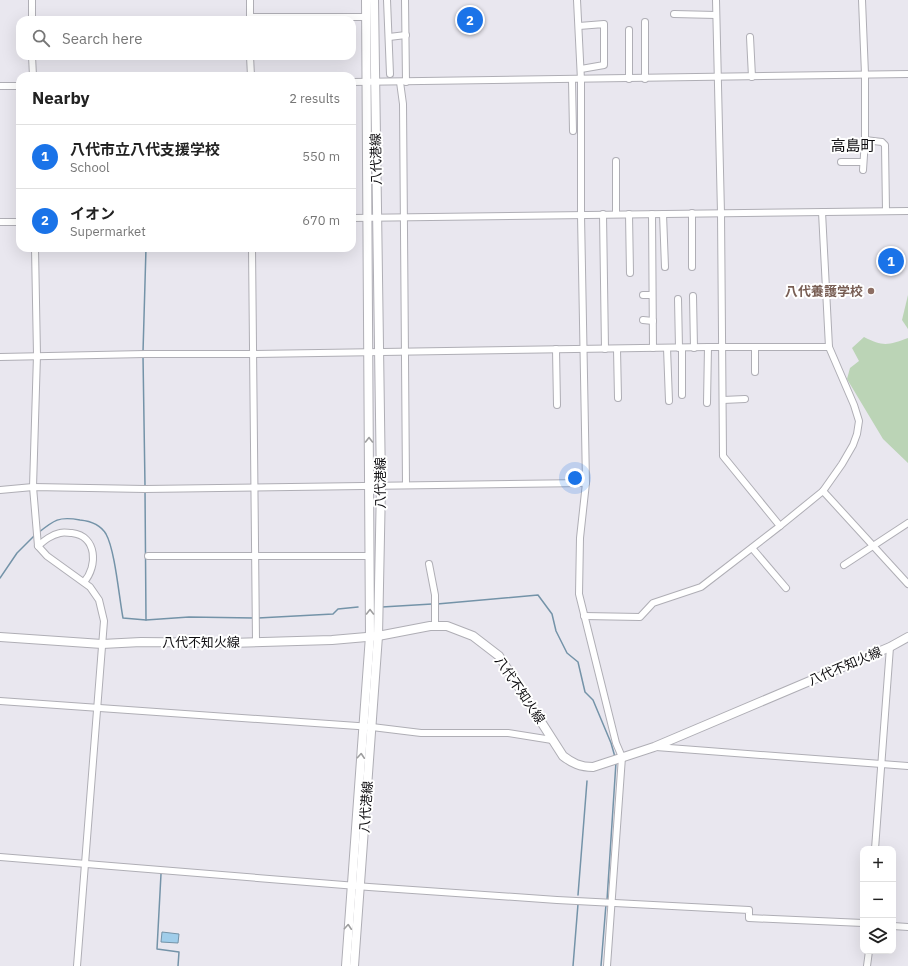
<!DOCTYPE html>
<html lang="en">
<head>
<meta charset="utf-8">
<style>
	:root { --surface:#fff; --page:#f6f6f6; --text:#222; --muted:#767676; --line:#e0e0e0; --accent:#1a73e8 }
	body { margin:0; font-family:"IBM Plex Sans","Noto Sans JP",sans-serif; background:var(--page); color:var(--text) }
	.controls { position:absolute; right:12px; bottom:12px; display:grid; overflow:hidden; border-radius:8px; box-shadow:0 4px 16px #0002 }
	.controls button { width:36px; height:36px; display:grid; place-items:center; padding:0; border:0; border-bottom:1px solid var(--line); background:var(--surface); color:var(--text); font:20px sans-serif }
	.you { position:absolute; left:575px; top:478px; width:14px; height:14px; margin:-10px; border:3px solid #fff; border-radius:50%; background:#1a73e8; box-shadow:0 0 0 6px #1a73e833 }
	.badge { display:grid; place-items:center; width:26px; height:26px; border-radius:50%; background:var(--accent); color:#fff; font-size:13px; font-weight:700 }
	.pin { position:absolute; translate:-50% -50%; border:2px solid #fff; box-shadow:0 1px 4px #0006 }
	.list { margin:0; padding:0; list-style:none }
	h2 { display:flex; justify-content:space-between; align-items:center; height:52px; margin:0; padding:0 16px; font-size:17px }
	h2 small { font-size:13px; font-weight:400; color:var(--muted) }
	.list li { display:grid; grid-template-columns:26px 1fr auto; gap:12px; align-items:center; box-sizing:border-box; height:64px; padding:0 16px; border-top:1px solid var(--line) }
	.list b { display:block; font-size:15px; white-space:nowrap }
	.list p { margin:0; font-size:13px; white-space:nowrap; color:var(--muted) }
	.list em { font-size:13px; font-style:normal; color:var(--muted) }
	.icon { flex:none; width:22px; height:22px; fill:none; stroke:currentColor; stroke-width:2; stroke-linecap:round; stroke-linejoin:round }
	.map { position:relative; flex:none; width:908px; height:966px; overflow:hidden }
	.search { position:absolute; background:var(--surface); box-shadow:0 4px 16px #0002; left:16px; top:16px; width:340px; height:44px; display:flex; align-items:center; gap:10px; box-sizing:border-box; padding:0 14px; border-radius:12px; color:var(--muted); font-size:15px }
	.panel { position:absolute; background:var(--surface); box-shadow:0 4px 16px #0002; left:16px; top:72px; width:340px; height:180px; border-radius:12px }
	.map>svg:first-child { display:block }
</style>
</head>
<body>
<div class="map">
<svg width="908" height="966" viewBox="0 0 908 966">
	<rect width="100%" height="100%" fill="#e9e7ef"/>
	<g fill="#bbd4b6">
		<polygon points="908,295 908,329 902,320"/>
		<path d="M864,337c19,10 25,8 44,1v125l-25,-24 -36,-60 3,-11 9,-7 -7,-13z"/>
	</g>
	<polygon fill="#a0cdea" stroke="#7493a8" points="162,932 179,934 178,943 161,942"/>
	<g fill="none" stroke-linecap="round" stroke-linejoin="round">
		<g stroke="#7493a8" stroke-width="1.5">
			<polyline points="143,352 146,248"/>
			<polyline points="143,356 145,486"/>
			<polyline points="145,490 146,620"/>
			<path d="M38,533c16,-13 21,-17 42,-13 10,1 20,4 26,14 9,16 13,63 17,84l23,2 43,-3 65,1"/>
			<polyline points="0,578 17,553 35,535"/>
			<polyline points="437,604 538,595 552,614 556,631 567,653 578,662 585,692 593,700 611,743 615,757"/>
			<polyline points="382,607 432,604"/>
			<polyline points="258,618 333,614 338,609 358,607"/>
			<polyline points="161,874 157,949 179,952 178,966"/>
			<polyline points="578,895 587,781"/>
			<polyline points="607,900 616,762"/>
			<polyline points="573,966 578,904"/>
			<polyline points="601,966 606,904"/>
		</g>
		<defs>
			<g id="minor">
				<polyline points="32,0 32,20"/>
				<polyline points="250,0 250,20"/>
				<polyline points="387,0 390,74"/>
				<polyline points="405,0 406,82"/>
				<polyline points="577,0 581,80 581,215 586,483 580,538 579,594 616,743 622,757 607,966"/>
				<polyline points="716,0 721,213 723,456 780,526"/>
				<polyline points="862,0 865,74 865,140 882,142 885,145 886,211"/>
				<polyline points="674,14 716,15"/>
				<polyline points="250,17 366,17"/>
				<polyline points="645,22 645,79"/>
				<polyline points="579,26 604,24 604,65 581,69"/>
				<polyline points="629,30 629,79"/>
				<polyline points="389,37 406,35"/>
				<polyline points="750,37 752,77"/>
				<polyline points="32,56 33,76"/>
				<polyline points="250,56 251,76"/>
				<polyline points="572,80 573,131"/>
				<polyline points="352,82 908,74"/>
				<polyline points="400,82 403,104 406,485"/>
				<polyline points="0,86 20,86"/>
				<polyline points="616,161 616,214"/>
				<polyline points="841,162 862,162"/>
				<polyline points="863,170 865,140"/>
				<polyline points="692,213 692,267"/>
				<polyline points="603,214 605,349"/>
				<polyline points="629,214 630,273"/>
				<polyline points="652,214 653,348"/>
				<polyline points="663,214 665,267"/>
				<polyline points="352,218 908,211"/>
				<polyline points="0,222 20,222"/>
				<polyline points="35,248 37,355 33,487 38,546 47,556 90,587 99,600 104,621 77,966"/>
				<polyline points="252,248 256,641"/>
				<polyline points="643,295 652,295"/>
				<polyline points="693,296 694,348"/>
				<polyline points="678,299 679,348"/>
				<polyline points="643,320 653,321"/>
				<polyline points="755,347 755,372"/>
				<polyline points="667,348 669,401"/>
				<polyline points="682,348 682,395"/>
				<polyline points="556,349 557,405"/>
				<polyline points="617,349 618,398"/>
				<polyline points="0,357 145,354 255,354 708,347 829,347"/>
				<polyline points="723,400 745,399"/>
				<polyline points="707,403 708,347"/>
				<polyline points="0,490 33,487 145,489 586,483"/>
				<polyline points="823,491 908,584"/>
				<path d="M38,546c7,-6 13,-11 22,-13 4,-1 8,0 12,0 25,3 26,33 12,49"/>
				<polyline points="752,548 786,588"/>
				<polyline points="148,556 370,556"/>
				<polyline points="429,564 435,595 435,626"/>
				<polyline points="844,565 908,523"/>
				<polyline points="584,616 640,617 653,603 701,587 780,526 823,491 842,464 853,445 857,434 859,421 854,405 829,347 822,212"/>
				<polyline points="0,701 372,727 421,733 508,733 552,740"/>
				<polyline points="656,747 908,766"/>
				<polyline points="875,849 890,647"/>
				<polyline points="0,857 369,887 557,900 749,910 749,918 863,923"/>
				<polyline points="893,926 908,927"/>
				<polyline points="867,966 869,951"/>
			</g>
			<g id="major">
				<path d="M0,637l102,7 39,-2 88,1 103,-3 46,-4 52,-10h17l26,10 26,20 64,100c9,7 17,11 30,11l61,-20 236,-100 18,-10"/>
				<polyline points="346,966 370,636 366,0"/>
				<polyline points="354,966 378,636 381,485 374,0"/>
			</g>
		</defs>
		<use href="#minor" stroke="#afaeb5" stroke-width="8"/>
		<use href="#major" stroke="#afaeb5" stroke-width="10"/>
		<use href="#minor" stroke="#fff" stroke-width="6"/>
		<use href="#major" stroke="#fff" stroke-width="8"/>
	</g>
	<defs><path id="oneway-chevron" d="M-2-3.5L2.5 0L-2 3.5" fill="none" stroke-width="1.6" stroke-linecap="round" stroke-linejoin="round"/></defs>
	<g stroke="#9e9e9f">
		<use href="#oneway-chevron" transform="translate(369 440) rotate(-90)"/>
		<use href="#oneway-chevron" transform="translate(370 612) rotate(-90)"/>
		<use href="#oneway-chevron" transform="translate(361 756) rotate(-86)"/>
		<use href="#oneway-chevron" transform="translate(348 927) rotate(-86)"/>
	</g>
	<circle fill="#8d6e63" stroke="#fff" stroke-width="1.5" cx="871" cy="291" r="4"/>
	<g text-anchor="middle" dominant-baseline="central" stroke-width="4" stroke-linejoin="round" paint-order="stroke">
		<g font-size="13" fill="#0d0c0f" stroke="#fff">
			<text transform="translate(376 159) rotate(-91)">八代港線</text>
			<text transform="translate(380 483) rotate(-90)">八代港線</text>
			<text x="201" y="642">八代不知火線</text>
			<text transform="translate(845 666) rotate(-23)">八代不知火線</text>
			<text transform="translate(520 690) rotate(56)">八代不知火線</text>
			<text transform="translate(366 807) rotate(-86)">八代港線</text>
		</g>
		<g font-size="13" font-weight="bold" fill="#785e54" stroke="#fff" text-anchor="end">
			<text x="863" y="291">八代養護学校</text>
		</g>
		<g font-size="15" fill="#0d0c0f" stroke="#fff">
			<text x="853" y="145">高島町</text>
		</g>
	</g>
</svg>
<div class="controls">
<button>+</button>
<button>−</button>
<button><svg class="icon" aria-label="layers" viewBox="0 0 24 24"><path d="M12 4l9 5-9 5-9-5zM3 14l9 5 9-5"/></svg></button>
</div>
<div class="you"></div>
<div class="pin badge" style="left:891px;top:261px">1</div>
<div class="pin badge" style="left:470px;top:20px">2</div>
<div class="search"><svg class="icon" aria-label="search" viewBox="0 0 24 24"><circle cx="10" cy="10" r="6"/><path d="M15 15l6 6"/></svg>Search here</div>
<section class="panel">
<h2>Nearby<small>2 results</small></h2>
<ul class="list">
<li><span class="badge">1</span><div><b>八代市立八代支援学校</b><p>School</p></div><em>550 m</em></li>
<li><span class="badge">2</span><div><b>イオン</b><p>Supermarket</p></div><em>670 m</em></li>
</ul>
</section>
</div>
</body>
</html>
